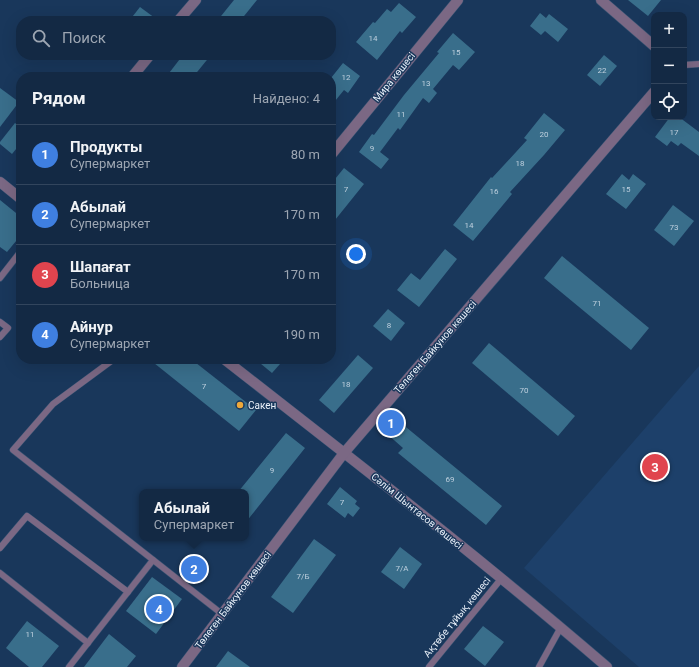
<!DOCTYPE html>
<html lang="ru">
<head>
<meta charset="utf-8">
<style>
	:root { --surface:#132944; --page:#1c314b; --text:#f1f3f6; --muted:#9da6b2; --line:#32455d; --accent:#eda83b }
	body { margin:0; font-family:Roboto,sans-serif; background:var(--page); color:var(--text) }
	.controls { position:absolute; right:12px; top:12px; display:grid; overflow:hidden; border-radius:8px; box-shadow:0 4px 16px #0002 }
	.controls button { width:36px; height:36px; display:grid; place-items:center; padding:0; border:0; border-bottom:1px solid var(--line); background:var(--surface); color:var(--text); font:20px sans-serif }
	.you { position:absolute; left:356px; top:254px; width:14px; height:14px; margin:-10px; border:3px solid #fff; border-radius:50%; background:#1a73e8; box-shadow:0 0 0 6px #1a73e833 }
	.badge { display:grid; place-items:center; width:26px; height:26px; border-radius:50%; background:var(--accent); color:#fff; font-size:13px; font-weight:700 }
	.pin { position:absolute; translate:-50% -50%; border:2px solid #fff; box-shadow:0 1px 4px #0006 }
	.popup { position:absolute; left:139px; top:489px; width:110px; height:52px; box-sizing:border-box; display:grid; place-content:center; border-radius:8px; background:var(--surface); filter:drop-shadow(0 1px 3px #0005); font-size:13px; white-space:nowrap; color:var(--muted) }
	.popup b { font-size:15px; color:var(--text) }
	.popup::after { content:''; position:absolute; left:50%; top:100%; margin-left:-8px; border:8px solid transparent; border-top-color:var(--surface) }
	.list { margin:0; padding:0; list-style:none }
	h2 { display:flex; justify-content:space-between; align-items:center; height:52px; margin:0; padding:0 16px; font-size:17px }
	h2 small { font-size:13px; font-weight:400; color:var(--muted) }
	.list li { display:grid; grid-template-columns:26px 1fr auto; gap:12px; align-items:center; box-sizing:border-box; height:60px; padding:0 16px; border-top:1px solid var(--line) }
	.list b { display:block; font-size:15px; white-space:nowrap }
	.list p { margin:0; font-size:13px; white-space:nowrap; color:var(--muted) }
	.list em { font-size:13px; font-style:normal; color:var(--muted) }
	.icon { flex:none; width:22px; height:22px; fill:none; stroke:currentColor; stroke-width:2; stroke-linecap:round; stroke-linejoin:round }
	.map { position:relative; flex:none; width:699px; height:667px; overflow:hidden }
	.search { position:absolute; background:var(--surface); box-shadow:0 4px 16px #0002; left:16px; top:16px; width:320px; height:44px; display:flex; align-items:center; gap:10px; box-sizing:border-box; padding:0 14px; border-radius:16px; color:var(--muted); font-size:15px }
	.panel { position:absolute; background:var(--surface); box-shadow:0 4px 16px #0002; left:16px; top:72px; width:320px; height:292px; border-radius:16px }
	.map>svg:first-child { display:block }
</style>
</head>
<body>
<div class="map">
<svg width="699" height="667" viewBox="0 0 699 667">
	<rect width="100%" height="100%" fill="#19375b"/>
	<polygon fill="#1d406a" points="699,366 699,667 639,667 524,568"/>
	<g fill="#396e8b">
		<polygon points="234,0 257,0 240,21 217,21"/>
		<polygon points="628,0 661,0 648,16"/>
		<polygon points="399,3 416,17 402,33 400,31 377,60 356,42 373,22 375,23 387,9 391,12"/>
		<polygon points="140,7 159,21 129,21"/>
		<polygon points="540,13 546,18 549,14 568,29 558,42 545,31 541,35 530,26"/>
		<polygon points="453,33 475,52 459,70 453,65 433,89 437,93 429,103 423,98 400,130 398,128 380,152 389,159 381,169 359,152 372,134 374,135 404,95 439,53 437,52"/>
		<polygon points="183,55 211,55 193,77 166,77"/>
		<polygon points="604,55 617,66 600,86 587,75"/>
		<polygon points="343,63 360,76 348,93 344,90 331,106 331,78"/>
		<polygon points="0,88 19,102 0,127"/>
		<polygon points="544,113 565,130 544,155 510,192 512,194 473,241 453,225 491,177 492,178 527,140 524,138"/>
		<polygon points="670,117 679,117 699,132 699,156 681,143 678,146 671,141 667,146 655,137"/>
		<polygon points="15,123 21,128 21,143 12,154 0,144 0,142"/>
		<polygon points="344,168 364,184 331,225 331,184"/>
		<polygon points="622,174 629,180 633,174 646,184 626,209 606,194"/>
		<polygon points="0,200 21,217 21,235 7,252 0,247"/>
		<polygon points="673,205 694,221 674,246 654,230"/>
		<polygon points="445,249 457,259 419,307 397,290 411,273 420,280"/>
		<polygon points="562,256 649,328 631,350 544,278"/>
		<polygon points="388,309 405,323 391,341 373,326"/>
		<polygon points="489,343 575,416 558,436 472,363"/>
		<polygon points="358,355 373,368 334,413 319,400"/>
		<polygon points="149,359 191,359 256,410 239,431"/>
		<polygon points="255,359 275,359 280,364 272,373"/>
		<polygon points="393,410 404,419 401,423 502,506 486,525 398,453 403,448 378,426"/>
		<polygon points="286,433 305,448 246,522 246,492 238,492"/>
		<polygon points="340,487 357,501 355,504 360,508 353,517 348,513 345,518 327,504"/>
		<polygon points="314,539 336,555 293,613 271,597"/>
		<polygon points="400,547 422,564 404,589 381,572"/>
		<polygon points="189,556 208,570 198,583 179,569"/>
		<polygon points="152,577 182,599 156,634 126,611"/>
		<polygon points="27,621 59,646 42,667 29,667 6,648"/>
		<polygon points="483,626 504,642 485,666 464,649"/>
		<polygon points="109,634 136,656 127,667 84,667"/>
		<polygon points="228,651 250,667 216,667"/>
	</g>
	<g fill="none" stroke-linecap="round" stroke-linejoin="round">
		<defs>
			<g id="service">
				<polyline points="684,65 699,64"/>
				<polyline points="0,278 21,251"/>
				<polyline points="0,322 8,328 0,337"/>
				<polyline points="114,359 53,404 13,450 222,614"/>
				<polyline points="0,548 27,516 128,592"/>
				<polyline points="0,573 88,643"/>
				<polyline points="69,667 153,560"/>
				<polyline points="429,667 501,579"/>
				<polyline points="539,667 561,627"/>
			</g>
			<g id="minor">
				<polyline points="601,0 654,46"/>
				<polyline points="178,21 196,0"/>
				<polyline points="132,77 150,55"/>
				<polyline points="331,155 458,0"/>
				<polyline points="0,182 21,199"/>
				<path d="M224,359c129,101 259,201 383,308"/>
				<polyline points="182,667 344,453 654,92"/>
			</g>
		</defs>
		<use href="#service" stroke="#3a5574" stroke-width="7"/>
		<use href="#minor" stroke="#3a5574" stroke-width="11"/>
		<use href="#service" stroke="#7b6884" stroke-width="6"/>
		<use href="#minor" stroke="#7b6884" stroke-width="10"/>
	</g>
	<circle fill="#eda83b" stroke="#19375b" stroke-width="1.5" cx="240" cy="405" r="4"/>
	<g text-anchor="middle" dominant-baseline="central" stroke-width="3" stroke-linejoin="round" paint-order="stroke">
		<g font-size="8" fill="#bed0de">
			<text x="373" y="38">14</text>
			<text x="456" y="52">15</text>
			<text x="602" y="70">22</text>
			<text x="346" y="77">12</text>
			<text x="426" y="83">13</text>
			<text x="401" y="114">11</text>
			<text x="674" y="132">17</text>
			<text x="544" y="134">20</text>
			<text x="372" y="148">9</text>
			<text x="520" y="163">18</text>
			<text x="346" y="189">7</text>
			<text x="626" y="189">15</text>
			<text x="494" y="191">16</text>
			<text x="469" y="225">14</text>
			<text x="674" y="227">73</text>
			<text x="597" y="303">71</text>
			<text x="389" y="325">8</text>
			<text x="346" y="384">18</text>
			<text x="204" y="386">7</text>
			<text x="524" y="390">70</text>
			<text x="272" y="470">9</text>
			<text x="450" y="479">69</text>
			<text x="342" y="502">7</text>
			<text x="402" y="568">7/А</text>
			<text x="303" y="576">7/Б</text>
			<text x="30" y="634">11</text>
		</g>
		<g font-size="10" fill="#eaf1fa" stroke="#19375b">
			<text transform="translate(394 77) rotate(-51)">Мира көшесі</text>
			<text transform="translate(435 347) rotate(-49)">Төлеген Байкунов көшесі</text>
			<text transform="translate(417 511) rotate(39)">Сәлім Шынтасов көшесі</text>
			<text transform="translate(233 600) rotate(-53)">Төлеген Байкунов көшесі</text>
			<text transform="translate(457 617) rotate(-51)">Ақтөбе тұйық көшесі</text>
		</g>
		<g font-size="10" fill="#eaf1fa" stroke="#19375b" text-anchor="start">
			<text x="248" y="405">Сакен</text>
		</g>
	</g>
</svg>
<div class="controls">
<button>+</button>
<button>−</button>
<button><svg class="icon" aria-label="locate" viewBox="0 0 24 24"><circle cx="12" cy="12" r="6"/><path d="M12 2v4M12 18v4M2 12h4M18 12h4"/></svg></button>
</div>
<div class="you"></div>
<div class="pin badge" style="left:391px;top:423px;background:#3f7fe0">1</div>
<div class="pin badge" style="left:194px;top:569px;background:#3f7fe0">2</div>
<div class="popup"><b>Абылай</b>Супермаркет</div>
<div class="pin badge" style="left:655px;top:467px;background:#e0444e">3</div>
<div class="pin badge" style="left:159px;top:609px;background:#3f7fe0">4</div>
<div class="search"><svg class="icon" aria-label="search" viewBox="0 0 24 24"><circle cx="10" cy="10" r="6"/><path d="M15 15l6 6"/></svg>Поиск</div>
<section class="panel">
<h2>Рядом<small>Найдено: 4</small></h2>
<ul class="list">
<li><span class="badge" style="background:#3f7fe0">1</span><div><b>Продукты</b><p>Супермаркет</p></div><em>80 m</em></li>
<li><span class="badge" style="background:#3f7fe0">2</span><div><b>Абылай</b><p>Супермаркет</p></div><em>170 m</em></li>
<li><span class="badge" style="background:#e0444e">3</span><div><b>Шапағат</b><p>Больница</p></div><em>170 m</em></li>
<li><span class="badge" style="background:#3f7fe0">4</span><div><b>Айнур</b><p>Супермаркет</p></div><em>190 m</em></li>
</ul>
</section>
</div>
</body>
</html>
